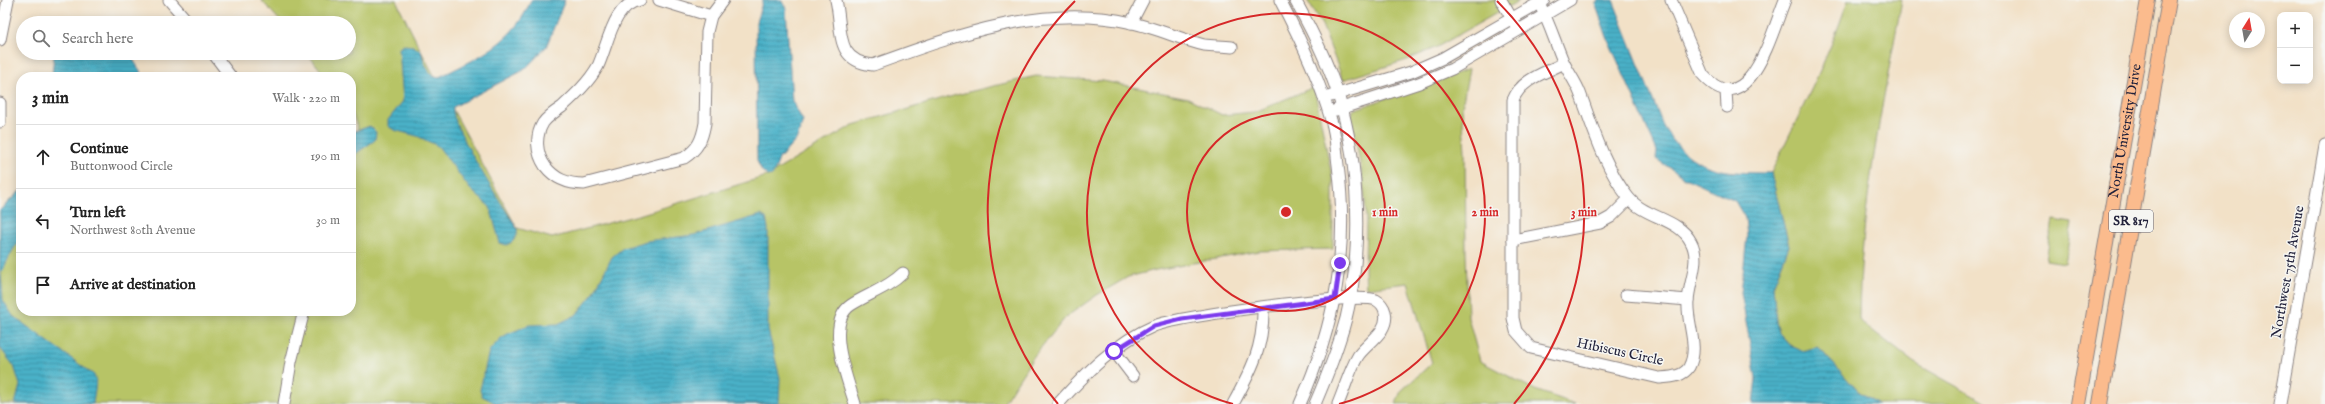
<!DOCTYPE html>
<html lang="en">
<head>
<meta charset="utf-8">
<style>
	:root { --surface:#fff; --page:#f2f2f2; --text:#222; --muted:#767676; --line:#e0e0e0 }
	body { margin:0; font-family:"IM FELL English",serif; background:var(--page); color:var(--text) }
	.controls { position:absolute; right:12px; top:12px; display:grid; overflow:hidden; border-radius:8px; box-shadow:0 2px 10px #0003 }
	.controls button { width:36px; height:36px; display:grid; place-items:center; padding:0; border:0; border-bottom:1px solid var(--line); background:var(--surface); color:var(--text); font:20px sans-serif }
	.compass { position:absolute; left:2229px; top:12px; width:36px; height:36px; border-radius:50%; background:var(--surface); box-shadow:0 2px 10px #0003; rotate:11deg }
	.stop { position:absolute; width:12px; height:12px; margin:-9px; border:3px solid #7c3aed; border-radius:50%; background:#fff }
	.stop.end { background:#7c3aed; border-color:#fff; box-shadow:0 1px 4px #0008 }
	.list { margin:0; padding:0; list-style:none }
	h2 { display:flex; justify-content:space-between; align-items:center; height:52px; margin:0; padding:0 16px; font-size:17px }
	h2 small { font-size:13px; font-weight:400; color:var(--muted) }
	.list li { display:grid; grid-template-columns:26px 1fr auto; gap:12px; align-items:center; box-sizing:border-box; height:64px; padding:0 16px; border-top:1px solid var(--line) }
	.list b { display:block; font-size:15px; white-space:nowrap }
	.list p { margin:0; font-size:13px; white-space:nowrap; color:var(--muted) }
	.list em { font-size:13px; font-style:normal; color:var(--muted) }
	.icon { flex:none; width:22px; height:22px; fill:none; stroke:currentColor; stroke-width:2; stroke-linecap:round; stroke-linejoin:round }
	.map { position:relative; flex:none; width:2325px; height:404px; overflow:hidden }
	.search { position:absolute; background:var(--surface); box-shadow:0 2px 10px #0003; left:16px; top:16px; width:340px; height:44px; display:flex; align-items:center; gap:10px; box-sizing:border-box; padding:0 14px; border-radius:22px; color:var(--muted); font-size:15px }
	.panel { position:absolute; background:var(--surface); box-shadow:0 2px 10px #0003; left:16px; top:72px; width:340px; height:244px; border-radius:16px }
	.map>svg:first-child { display:block }
</style>
</head>
<body>
<div class="map">
<svg width="2325" height="404" viewBox="0 0 2325 404">
	<defs>
		<pattern id="water-rules" width="6" height="5" patternUnits="userSpaceOnUse"><rect width="6" height="5" fill="#49b1c8"/><path d="M0 2.5h6" fill="none" stroke="#3c90a4"/></pattern>
	</defs>
	<rect width="100%" height="100%" fill="#f6f6f2"/>
	<filter id="ink" filterUnits="userSpaceOnUse"><feTurbulence type="fractalNoise" baseFrequency=".025" numOctaves="2"/><feDisplacementMap in="SourceGraphic" scale="8" xChannelSelector="R" yChannelSelector="G"/><feConvolveMatrix kernelMatrix="1 2 1 2 8 2 1 2 1" color-interpolation-filters="sRGB"/></filter>
	<filter id="wash" filterUnits="userSpaceOnUse"><feTurbulence type="fractalNoise" baseFrequency=".012" numOctaves="4" result="noise"/><feDisplacementMap in="SourceGraphic" scale="16" xChannelSelector="R" yChannelSelector="G"/><feGaussianBlur stdDeviation="0.9" result="paint"/><feColorMatrix in="noise" values="0 0 0 0 0 0 0 0 0 0 0 0 0 0 0 0 0 1.4 0 .05"/><feComposite in="paint" operator="in"/></filter>
	<g filter="url(#wash)">
		<rect width="100%" height="100%" fill="#f2e1c7"/>
		<g fill="#b7c466" stroke="#6c7350">
			<polygon points="261,0 396,0 421,51 517,228 552,238 642,214 767,176 853,125 960,94 1036,76 1103,81 1188,98 1222,115 1255,112 1314,87 1333,181 1333,249 1259,251 1156,270 1128,277 1097,295 1066,317 1034,356 1003,404 0,404 0,210 21,190 21,311 351,311 351,131 358,130 351,109 351,77 326,77 307,53 349,53 349,23 282,23"/>
			<polygon points="1307,0 1520,0 1437,47 1407,60 1343,80 1322,25"/>
			<path d="M1848,0h54c-20,106 -42,212 -43,320l54,42 75,42h-110l-20,-13 -40,-44 -16,4 -11,-5 -12,-13 -3,-11 -3,-36 16,-40 -18,-73c27,-57 57,-113 77,-173z"/>
			<path d="M1469,69l-7,38 3,45 1,100 2,66 12,43 55,29 40,14h-179l5,-13 31,-28 -24,-80 -42,5c-2,-24 0,-46 0,-70 -1,-34 -8,-67 -15,-100l2,-8z"/>
			<polygon points="2053,220 2072,223 2065,263 2046,260"/>
		</g>
		<g fill="url(#water-rules)" stroke="#366a82">
			<path d="M531,0h34l-19,47 -22,23 -71,37c-5,15 53,104 64,121 1,10 -2,12 -10,17l-7,-2 -10,-36 -20,-18 -32,-43 -21,-10 -23,-6 -6,-4v-6l15,-19 -4,-53 5,-3 9,1 8,5c3,11 5,21 16,27 39,-19 77,-35 94,-78z"/>
			<polygon points="763,0 781,0 786,8 792,101 803,121 797,139 779,159 773,175 767,176 762,171 757,161 756,22"/>
			<path d="M1598,0h15l51,128c29,44 58,45 107,45l18,73 -16,40 3,36 3,11 12,13 11,5 16,-4 40,44 20,13h-125l3,-26 -15,-85 6,-57 -2,-18 -10,-17 -50,-23 -29,-19 1,-8 -50,-114 -12,-34z"/>
			<polygon points="54,53 129,53 144,77 52,77"/>
			<polygon points="370,126 376,132 375,140 351,157 351,133"/>
			<polygon points="21,190 21,241 14,248 1,273 3,300 13,316 94,375 96,382 93,404 15,404 20,385 14,366 0,348 0,210"/>
			<polygon points="761,215 766,218 768,228 768,330 780,378 779,404 497,404 482,396 480,390 489,351 503,336 529,325 558,324 576,315 593,294 612,257 623,248 646,241 694,235"/>
		</g>
	</g>
	<g filter="url(#ink)">
		<g fill="none" stroke-linecap="round" stroke-linejoin="round">
			<defs>
				<g id="minor">
					<polyline points="169,0 189,23"/>
					<path d="M640,0c-27,4 -32,45 -42,66 -9,16 -23,29 -36,41 -6,4 -15,10 -19,16 -8,13 -7,30 2,43 10,13 22,18 39,18l100,-26c14,-9 18,-18 21,-35l2,-91 4,-16 12,-16"/>
					<polyline points="659,0 711,16"/>
					<path d="M836,0c7,30 -2,61 37,65 83,-30 169,-62 259,-42 24,5 48,16 72,22 9,1 19,1 28,2"/>
					<path d="M1280,0c20,38 39,78 51,120 5,14 5,30 7,45 11,86 -3,160 -38,239"/>
					<path d="M1295,0c19,34 37,70 47,108 19,70 21,162 -2,231 -7,22 -16,44 -25,65"/>
					<polyline points="1501,0 1515,24"/>
					<path d="M1671,0l32,75c46,51 69,-44 82,-75"/>
					<path d="M1539,3c10,19 16,39 24,58 5,11 13,21 17,32 13,35 25,75 48,104 16,21 51,21 63,45 10,18 -2,40 -3,59 -2,21 12,46 1,66 -6,10 -19,10 -30,11l-128,-30 -15,-17 -3,-13v-218c8,-21 32,-27 51,-37"/>
					<polyline points="1131,23 1143,0"/>
					<polyline points="0,40 8,0"/>
					<polyline points="213,53 231,77"/>
					<polyline points="1726,91 1727,107"/>
					<polyline points="1331,96 1411,72 1443,58 1544,0"/>
					<polyline points="0,103 0,122"/>
					<polyline points="1336,110 1419,83 1452,69 1570,0"/>
					<polyline points="1513,240 1600,223 1611,217 1629,199"/>
					<polyline points="1626,295 1688,300"/>
					<polyline points="1114,351 1133,376"/>
					<polyline points="284,404 291,362 304,311"/>
					<path d="M855,404c-7,-24 -31,-81 -4,-99 17,-11 37,-17 52,-32"/>
					<path d="M1058,404c27,-30 58,-62 96,-78 23,-10 203,-34 222,-26 4,2 8,7 9,12 5,19 -18,31 -27,44 -9,15 -13,32 -20,48"/>
					<path d="M1233,404c18,-33 31,-57 30,-96"/>
					<polyline points="2280,404 2325,145"/>
				</g>
				<g id="major">
					<path id="s1" d="M2078,404l70,-404"/>
					<polyline points="2100,404 2169,0"/>
				</g>
			</defs>
			<use href="#minor" stroke="#8a8281" stroke-width="13"/>
			<use href="#major" stroke="#8a8281" stroke-width="16"/>
			<use href="#minor" stroke="#fff" stroke-width="11"/>
			<use href="#major" stroke="#fbbb8d" stroke-width="14"/>
		</g>
	</g>
	<g fill="none" stroke-linecap="round" stroke-linejoin="round" filter="url(#ink)">
		<polyline stroke="#7c3aed" stroke-width="5" points="1114,351 1154,326 1182,319 1335,299 1340,263"/>
	</g>
	<g fill="none" stroke="#d62828" stroke-width="2">
		<circle cx="1286" cy="212" r="99"/>
		<path d="M1233 404A199 199 0 1 1 1339 404"/>
		<path d="M1058 404A298 298 0 0 1 1075 1M1497 1A298 298 0 0 1 1514 404"/>
	</g>
	<g text-anchor="middle" dominant-baseline="central" stroke-width="3" stroke-linejoin="round" paint-order="stroke">
		<rect fill="#f6f6f2" stroke="#626272" stroke-width="1" x="2109" y="210" width="44" height="22" rx="3"/>
		<g font-size="13" font-weight="bold" fill="#22223b">
			<text x="2131" y="221">SR 817</text>
		</g>
		<g font-size="14" fill="#22223b" stroke="#f6f6f2">
			<text stroke="none"><textPath href="#s1" startOffset="277">North University Drive</textPath></text>
			<text transform="translate(2288 272) rotate(-80)">Northwest 75th Avenue</text>
			<text transform="translate(1620 352) rotate(12)">Hibiscus Circle</text>
		</g>
	</g>
	<circle cx="1286" cy="212" r="6" fill="#d62828" stroke="#f6f6f2" stroke-width="2"/>
	<g font-size="12" text-anchor="middle" font-weight="bold" fill="#d62828" stroke="#f6f6f2" stroke-width="3" stroke-linejoin="round" paint-order="stroke">
		<text x="1385" y="216">1 min</text>
		<text x="1485" y="216">2 min</text>
		<text x="1584" y="216">3 min</text>
	</g>
</svg>
<div class="controls">
<button>+</button>
<button>−</button>
</div>
<svg class="compass" viewBox="-18 -18 36 36"><path d="M0-13l5 13h-10z" fill="#e53935"/><path d="M0 13l5-13h-10z" fill="#767676"/></svg>
<div class="stop" style="left:1114px;top:351px"></div>
<div class="stop end" style="left:1340px;top:263px"></div>
<div class="search"><svg class="icon" aria-label="search" viewBox="0 0 24 24"><circle cx="10" cy="10" r="6"/><path d="M15 15l6 6"/></svg>Search here</div>
<section class="panel">
<h2>3 min<small>Walk · 220 m</small></h2>
<ul class="list">
<li><svg class="icon" aria-label="ahead" viewBox="0 0 24 24"><path d="M12 20V5M6 11l6-6 6 6"/></svg><div><b>Continue</b><p>Buttonwood Circle</p></div><em>190 m</em></li>
<li><svg class="icon" aria-label="left" viewBox="0 0 24 24"><path d="M17 20v-9H6M10 6l-5 5 5 5"/></svg><div><b>Turn left</b><p>Northwest 80th Avenue</p></div><em>30 m</em></li>
<li><svg class="icon" aria-label="arrive" viewBox="0 0 24 24"><path d="M6 21V4h12l-3 4 3 4H6"/></svg><div><b>Arrive at destination</b></div></li>
</ul>
</section>
</div>
</body>
</html>
